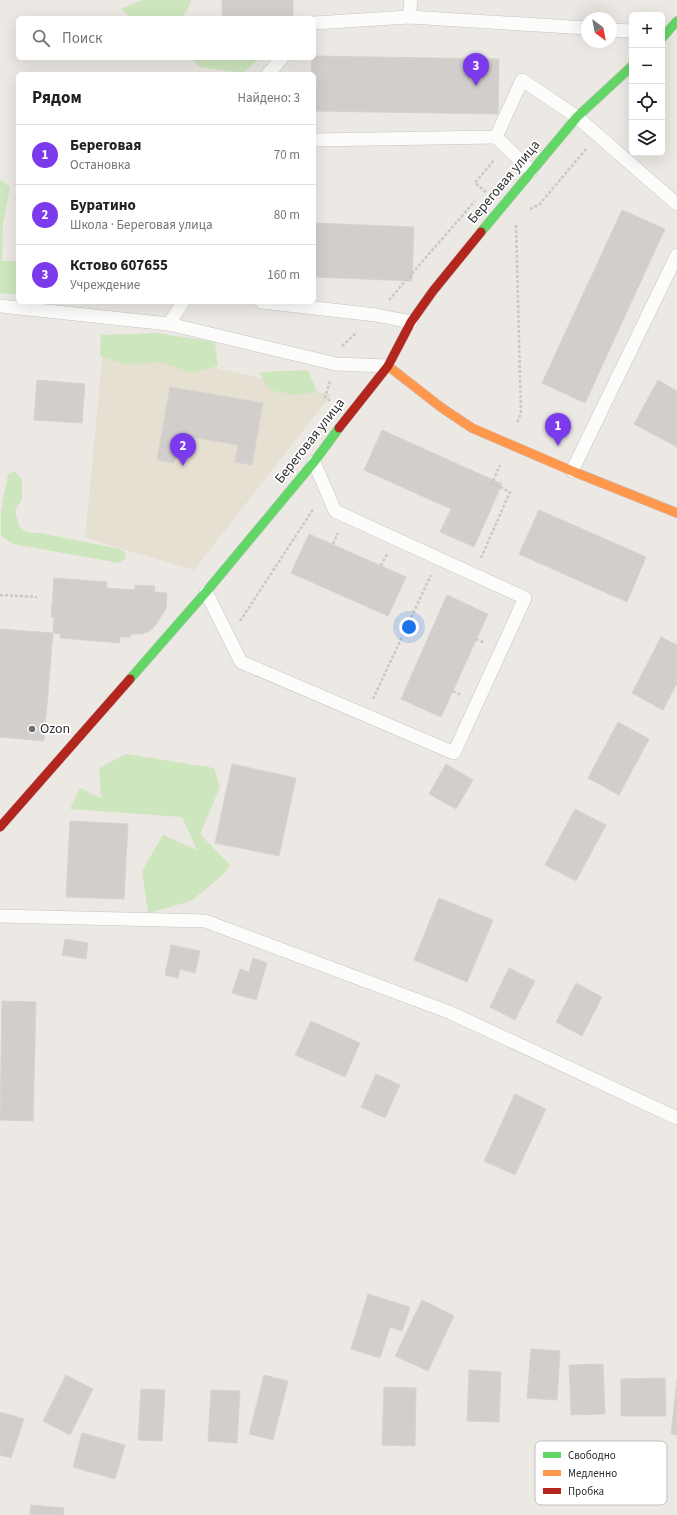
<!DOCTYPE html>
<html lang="ru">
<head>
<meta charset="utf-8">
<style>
	:root { --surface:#fff; --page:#f6f6f6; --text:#202124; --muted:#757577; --line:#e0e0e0; --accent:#7c3aed }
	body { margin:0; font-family:"Source Sans 3",sans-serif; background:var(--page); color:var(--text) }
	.controls { position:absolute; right:12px; top:12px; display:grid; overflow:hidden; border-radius:6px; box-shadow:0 4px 16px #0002 }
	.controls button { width:36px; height:36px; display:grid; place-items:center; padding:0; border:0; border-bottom:1px solid var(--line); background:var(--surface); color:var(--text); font:20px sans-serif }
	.compass { position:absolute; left:581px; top:12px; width:36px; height:36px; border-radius:50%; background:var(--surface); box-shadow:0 4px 16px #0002; rotate:148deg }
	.you { position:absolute; left:409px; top:627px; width:14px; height:14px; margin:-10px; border:3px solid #fff; border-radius:50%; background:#1a73e8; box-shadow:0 0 0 6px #1a73e833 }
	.badge { display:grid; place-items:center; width:26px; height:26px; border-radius:50%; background:var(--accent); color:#fff; font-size:13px; font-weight:700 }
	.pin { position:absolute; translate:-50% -33px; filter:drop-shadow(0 1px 2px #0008) }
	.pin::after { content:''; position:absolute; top:21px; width:14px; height:12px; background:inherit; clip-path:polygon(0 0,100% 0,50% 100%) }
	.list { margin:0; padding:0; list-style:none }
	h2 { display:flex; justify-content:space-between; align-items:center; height:52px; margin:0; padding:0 16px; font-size:17px }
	h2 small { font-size:13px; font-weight:400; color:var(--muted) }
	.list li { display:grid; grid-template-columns:26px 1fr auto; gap:12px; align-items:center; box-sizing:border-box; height:60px; padding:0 16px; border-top:1px solid var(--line) }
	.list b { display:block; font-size:15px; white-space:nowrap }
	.list p { margin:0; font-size:13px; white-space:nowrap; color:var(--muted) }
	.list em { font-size:13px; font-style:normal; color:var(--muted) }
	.icon { flex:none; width:22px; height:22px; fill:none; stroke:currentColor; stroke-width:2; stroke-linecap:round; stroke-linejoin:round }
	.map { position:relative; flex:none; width:677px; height:1515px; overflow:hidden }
	.search { position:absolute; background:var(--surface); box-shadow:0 4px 16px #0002; left:16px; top:16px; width:300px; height:44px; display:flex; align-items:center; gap:10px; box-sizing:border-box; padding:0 14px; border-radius:6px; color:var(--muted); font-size:15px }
	.panel { position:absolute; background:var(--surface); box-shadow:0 4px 16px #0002; left:16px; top:72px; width:300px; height:232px; border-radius:6px }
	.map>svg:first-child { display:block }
</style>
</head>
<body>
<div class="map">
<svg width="677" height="1515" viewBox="0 0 677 1515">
	<rect width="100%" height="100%" fill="#ece8e4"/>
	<polygon fill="#e6e0d3" points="104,341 331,395 194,570 85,538"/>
	<g fill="#cee6be">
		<polygon points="142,0 191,0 191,3 182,18 131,18 121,9"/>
		<polygon points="190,58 260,58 243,73 200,67"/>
		<polygon points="0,180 10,187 3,224 2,261 18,261 18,295 0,293"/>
		<polygon points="157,333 215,342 218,366 192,373 161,362 126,365 100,356 101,335"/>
		<polygon points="308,370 317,392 292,395 268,389 259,372"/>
		<polygon points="15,471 22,480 22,499 15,511 19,526 26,532 40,533 120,549 124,551 126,558 119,563 13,544 1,536 1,511 8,474"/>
		<polygon points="126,754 214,768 220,787 200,834 230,865 223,875 191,901 148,913 142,871 163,835 197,850 182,817 70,809 80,788 101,798 99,768"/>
	</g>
	<g fill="#d1cecb" stroke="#d7d4d0">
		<rect x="222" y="0" width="71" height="18"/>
		<polygon points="314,56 499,59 498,114 314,111 314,74 311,74 312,58 314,58"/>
		<polygon points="622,210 665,229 585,403 542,383"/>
		<polygon points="314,223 414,227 412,281 314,277"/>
		<polygon points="37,380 85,384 82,423 34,420"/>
		<polygon points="658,380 677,391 677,447 634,424"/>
		<polygon points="170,387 263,403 252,465 235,462 238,445 179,435 174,463 157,460"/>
		<polygon points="382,430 502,484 474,547 440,532 451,509 364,470"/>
		<polygon points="539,510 646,557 627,602 519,554"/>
		<polygon points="309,534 406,577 388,616 291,573"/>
		<polygon points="54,578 107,582 107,588 135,590 135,585 155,586 154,592 167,593 166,609 154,627 148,632 141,634 131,634 130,637 120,637 120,643 60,638 61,634 53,633 54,618 51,617"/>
		<polygon points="447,595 488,614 441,717 401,699"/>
		<polygon points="0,629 53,633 44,741 0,737"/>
		<polygon points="661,637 677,645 677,683 663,710 632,693"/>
		<polygon points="618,722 649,739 619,795 588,778"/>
		<polygon points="232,764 296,778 279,856 215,843"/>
		<polygon points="446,764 473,780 456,809 429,794"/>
		<polygon points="575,809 606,825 576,881 545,865"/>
		<polygon points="70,821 128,824 124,899 66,897"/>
		<polygon points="439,898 493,920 467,982 414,960"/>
		<polygon points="65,939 88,943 86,959 62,955"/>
		<polygon points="171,945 200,951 195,973 180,969 178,978 165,975"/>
		<polygon points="253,958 267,963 256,1000 232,993 240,969 249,972"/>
		<polygon points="509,968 535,981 515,1020 490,1007"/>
		<polygon points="576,983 602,997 582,1036 556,1022"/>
		<polygon points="2,1001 36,1002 33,1121 0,1120"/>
		<polygon points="311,1021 360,1043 345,1077 295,1055"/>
		<polygon points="376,1074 400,1085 385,1118 361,1107"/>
		<polygon points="515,1094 546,1109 515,1175 484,1161"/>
		<polygon points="368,1294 410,1307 402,1331 390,1327 380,1358 351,1349"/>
		<polygon points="422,1300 454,1316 428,1371 395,1356"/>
		<polygon points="531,1349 560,1351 557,1400 527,1398"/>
		<polygon points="603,1364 605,1414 571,1415 569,1365"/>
		<polygon points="469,1370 501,1372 499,1422 467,1421"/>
		<polygon points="66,1375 93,1389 70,1435 43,1421"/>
		<polygon points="264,1375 288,1381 273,1440 249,1434"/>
		<polygon points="665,1378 666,1416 621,1416 621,1379"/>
		<polygon points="677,1380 677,1435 671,1434"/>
		<polygon points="384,1387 416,1388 415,1446 382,1445"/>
		<polygon points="141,1389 165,1390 162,1441 138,1440"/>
		<polygon points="211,1390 240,1391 237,1443 208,1441"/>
		<polygon points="0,1412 24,1419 11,1458 0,1455"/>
		<polygon points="82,1433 125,1445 115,1479 73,1467"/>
		<polygon points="31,1505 64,1508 63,1515 30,1515"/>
	</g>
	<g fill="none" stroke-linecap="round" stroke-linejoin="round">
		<defs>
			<g id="lane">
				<polyline points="409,17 587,28"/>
				<polyline points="314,23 409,17 411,0"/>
				<polyline points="611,30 632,31"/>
				<polyline points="268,74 282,58"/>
				<polyline points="496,137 531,171"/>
				<polyline points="314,140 496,137 522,80 577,117 677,204"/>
				<polyline points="262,302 376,315 411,322"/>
				<polyline points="0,306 169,324 336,364 388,366"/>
				<polyline points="169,324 183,302"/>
				<polyline points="572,471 677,255"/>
				<polyline points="206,592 241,662 454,753 525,598 335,511 314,462"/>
				<polyline points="0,916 205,921 449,1012 677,1118"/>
			</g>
			<g id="fast">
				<polyline points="662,38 677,21"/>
				<polyline points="481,232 577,117 632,66"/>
				<polyline points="130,679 206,592 314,462 339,428"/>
			</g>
			<polyline id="slow" points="388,366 442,408 472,428 572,471 677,513"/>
			<g id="jam">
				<polyline points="339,428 388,366 411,322 433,291 481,232"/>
				<polyline points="0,827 130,679"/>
			</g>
		</defs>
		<use href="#lane" stroke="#c5c4c5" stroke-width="14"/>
		<use href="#fast" stroke="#c5c4c5" stroke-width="10"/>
		<use href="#slow" stroke="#c5c4c5" stroke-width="10"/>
		<use href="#jam" stroke="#c5c4c5" stroke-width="10"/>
		<g stroke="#c9c9c8" stroke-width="2.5" stroke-dasharray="3 2" stroke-linecap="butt">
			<polyline points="486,192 475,183 494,160"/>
			<polyline points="530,209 539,205 586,149"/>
			<polyline points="516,225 521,413 517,423"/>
			<polyline points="389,300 475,201"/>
			<polyline points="342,346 357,332"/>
			<polyline points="330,401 325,397 330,381"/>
			<polyline points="333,544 338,533"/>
			<polyline points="481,558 510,492 492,483 500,465"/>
			<polyline points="381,566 387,554"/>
			<polyline points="0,595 37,597"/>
			<polyline points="240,621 314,508"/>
			<polyline points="476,639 485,643"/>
			<polyline points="453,691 461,695"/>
			<polyline points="373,699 431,575"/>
		</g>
		<use href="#lane" stroke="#fcfcfb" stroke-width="13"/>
		<use href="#fast" stroke="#63d668" stroke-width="9"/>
		<use href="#slow" stroke="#ff974d" stroke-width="9"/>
		<use href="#jam" stroke="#b3261e" stroke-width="9"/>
	</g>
	<circle fill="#706f6e" stroke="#fff" stroke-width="1.5" cx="32" cy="729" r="4"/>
	<g text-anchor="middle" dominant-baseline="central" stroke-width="3.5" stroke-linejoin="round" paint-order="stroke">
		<g font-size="14" fill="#2e2e2e" stroke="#fff">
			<text transform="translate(504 182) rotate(-50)">Береговая улица</text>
			<text transform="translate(310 441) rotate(-52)">Береговая улица</text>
		</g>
		<g font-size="14" fill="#2e2e2e" stroke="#fff" text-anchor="start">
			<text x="40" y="729">Ozon</text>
		</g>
	</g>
	<rect x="535" y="1441" width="132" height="64" rx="6" fill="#fff" stroke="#c0c0c0" stroke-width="1"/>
	<rect x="543" y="1452" width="18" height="6" fill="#63d668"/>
	<rect x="543" y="1470" width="18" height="6" fill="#ff974d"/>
	<rect x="543" y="1488" width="18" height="6" fill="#b3261e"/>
	<g font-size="11" fill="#2e2e2e">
		<text x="568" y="1459">Свободно</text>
		<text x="568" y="1477">Медленно</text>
		<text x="568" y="1495">Пробка</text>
	</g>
</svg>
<div class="controls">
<button>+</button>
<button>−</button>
<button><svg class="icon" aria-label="locate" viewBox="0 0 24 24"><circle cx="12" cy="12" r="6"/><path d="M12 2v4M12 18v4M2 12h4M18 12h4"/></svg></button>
<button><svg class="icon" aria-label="layers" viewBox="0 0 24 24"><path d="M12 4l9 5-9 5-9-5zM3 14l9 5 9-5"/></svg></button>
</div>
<svg class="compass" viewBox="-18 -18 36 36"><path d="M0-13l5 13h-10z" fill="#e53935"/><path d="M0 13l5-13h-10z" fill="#757577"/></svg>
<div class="you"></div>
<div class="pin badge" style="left:558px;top:446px">1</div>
<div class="pin badge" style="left:183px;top:466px">2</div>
<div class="pin badge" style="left:476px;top:86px">3</div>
<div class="search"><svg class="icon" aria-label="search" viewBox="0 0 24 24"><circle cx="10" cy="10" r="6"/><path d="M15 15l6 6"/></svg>Поиск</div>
<section class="panel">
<h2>Рядом<small>Найдено: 3</small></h2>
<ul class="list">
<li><span class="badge">1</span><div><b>Береговая</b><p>Остановка</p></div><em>70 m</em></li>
<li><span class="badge">2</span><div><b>Буратино</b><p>Школа · Береговая улица</p></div><em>80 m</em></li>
<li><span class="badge">3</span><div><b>Кстово 607655</b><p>Учреждение</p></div><em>160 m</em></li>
</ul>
</section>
</div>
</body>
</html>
